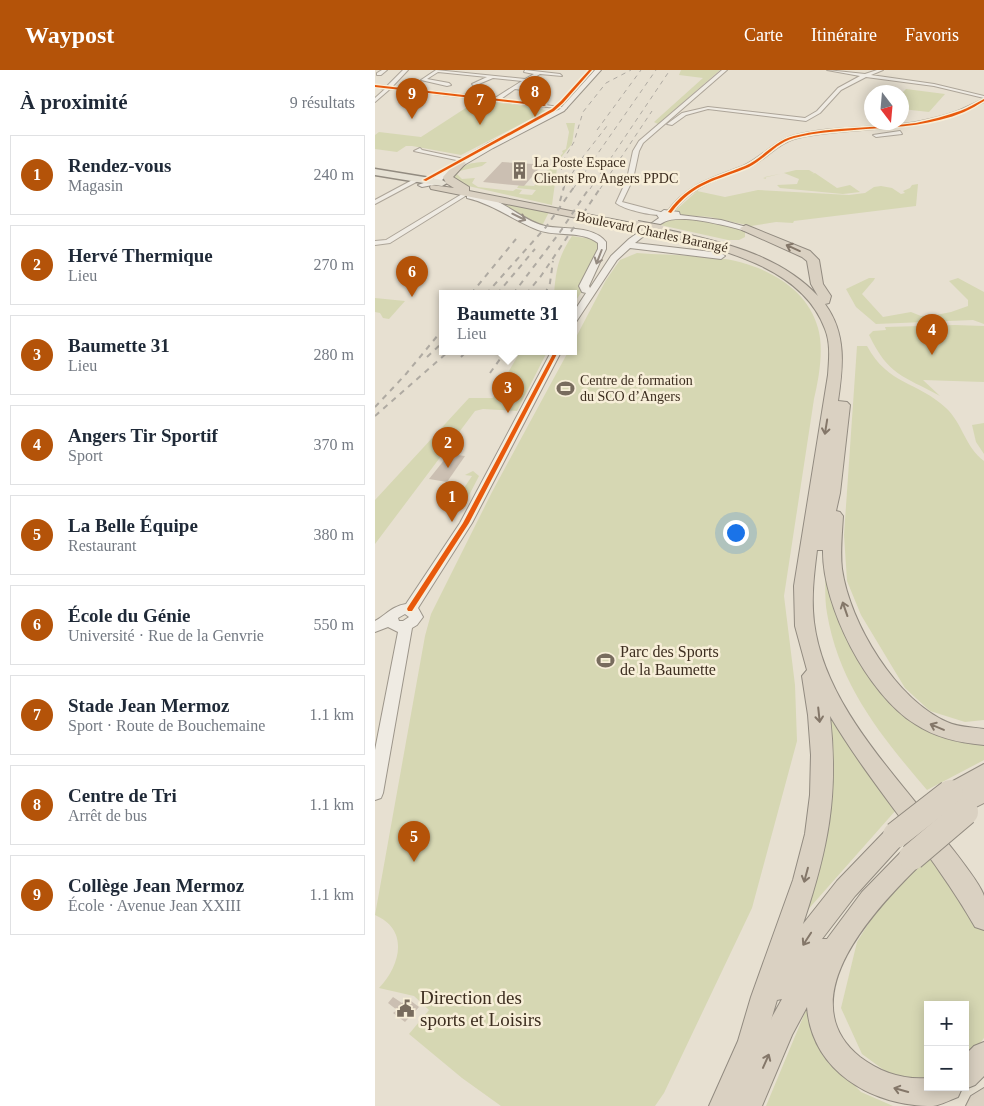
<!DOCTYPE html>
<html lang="fr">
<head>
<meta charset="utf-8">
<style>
	:root { --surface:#fff; --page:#f2f2f3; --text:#1f2937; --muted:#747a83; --line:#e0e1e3; --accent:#b45309 }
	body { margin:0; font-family:Georgia,serif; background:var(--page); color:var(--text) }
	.controls { position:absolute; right:15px; bottom:15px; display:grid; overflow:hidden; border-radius:0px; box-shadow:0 2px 12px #0003 }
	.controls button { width:45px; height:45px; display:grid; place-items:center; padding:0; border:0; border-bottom:1px solid var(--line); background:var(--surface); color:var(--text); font:25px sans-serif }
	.compass { position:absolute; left:489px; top:15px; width:45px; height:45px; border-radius:50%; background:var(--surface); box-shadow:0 2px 12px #0003; rotate:164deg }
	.you { position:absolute; left:360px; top:462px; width:18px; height:18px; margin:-12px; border:4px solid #fff; border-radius:50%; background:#1a73e8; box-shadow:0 0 0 8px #1a73e833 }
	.badge { display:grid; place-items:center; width:32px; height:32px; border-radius:50%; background:var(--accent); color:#fff; font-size:16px; font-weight:700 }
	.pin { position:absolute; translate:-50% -41px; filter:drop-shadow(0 1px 2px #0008) }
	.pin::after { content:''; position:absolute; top:26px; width:18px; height:15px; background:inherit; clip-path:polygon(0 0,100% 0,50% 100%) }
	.popup { position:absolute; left:64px; top:220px; width:138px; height:65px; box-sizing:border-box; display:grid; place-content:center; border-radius:0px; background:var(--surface); filter:drop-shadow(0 1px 4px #0005); font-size:16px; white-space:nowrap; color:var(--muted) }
	.popup b { font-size:19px; color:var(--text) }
	.popup::after { content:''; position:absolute; left:50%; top:100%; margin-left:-10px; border:10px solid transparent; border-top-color:var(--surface) }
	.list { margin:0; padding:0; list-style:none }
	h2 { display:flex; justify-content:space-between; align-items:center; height:65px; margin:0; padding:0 20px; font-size:21px }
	h2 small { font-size:16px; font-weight:400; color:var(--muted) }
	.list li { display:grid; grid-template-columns:32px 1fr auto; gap:15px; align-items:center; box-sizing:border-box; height:80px; margin:0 10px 10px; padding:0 10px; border:1px solid var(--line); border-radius:0px }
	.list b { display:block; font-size:19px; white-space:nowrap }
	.list p { margin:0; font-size:16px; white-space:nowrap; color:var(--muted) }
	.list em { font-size:16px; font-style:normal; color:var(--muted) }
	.map { position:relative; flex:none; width:609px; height:1036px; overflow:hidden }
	header { display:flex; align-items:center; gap:30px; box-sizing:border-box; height:70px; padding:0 25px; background:var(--accent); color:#fff }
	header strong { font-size:24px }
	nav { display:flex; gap:28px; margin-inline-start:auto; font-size:18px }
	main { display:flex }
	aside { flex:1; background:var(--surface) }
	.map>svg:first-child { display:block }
</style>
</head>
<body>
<header>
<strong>Waypost</strong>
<nav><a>Carte</a><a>Itinéraire</a><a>Favoris</a></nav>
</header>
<main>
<aside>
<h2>À proximité<small>9 résultats</small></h2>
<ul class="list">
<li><span class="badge">1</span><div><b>Rendez-vous</b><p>Magasin</p></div><em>240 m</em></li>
<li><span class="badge">2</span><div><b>Hervé Thermique</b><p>Lieu</p></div><em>270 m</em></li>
<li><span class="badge">3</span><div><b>Baumette 31</b><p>Lieu</p></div><em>280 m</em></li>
<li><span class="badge">4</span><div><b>Angers Tir Sportif</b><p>Sport</p></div><em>370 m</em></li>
<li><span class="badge">5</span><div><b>La Belle Équipe</b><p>Restaurant</p></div><em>380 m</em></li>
<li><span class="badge">6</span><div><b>École du Génie</b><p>Université · Rue de la Genvrie</p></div><em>550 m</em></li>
<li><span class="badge">7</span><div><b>Stade Jean Mermoz</b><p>Sport · Route de Bouchemaine</p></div><em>1.1 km</em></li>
<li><span class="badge">8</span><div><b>Centre de Tri</b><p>Arrêt de bus</p></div><em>1.1 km</em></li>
<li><span class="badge">9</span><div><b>Collège Jean Mermoz</b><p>École · Avenue Jean XXIII</p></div><em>1.1 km</em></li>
</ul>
</aside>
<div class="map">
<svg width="609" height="1036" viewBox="0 0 609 1036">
	<rect width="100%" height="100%" fill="#e7e0d1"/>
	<g fill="#d6d7b3">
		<polygon points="306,0 345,0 283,54 279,52 328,8 304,5"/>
		<polygon points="531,19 570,24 554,42 527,39 527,23"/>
		<polygon points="103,30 165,38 171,41 86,85 37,76 31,76 22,82 0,79 0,65 4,62 46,67"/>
		<path d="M191,53h9l-3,21 -14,17 -6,44 -88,-20 -12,-7c6,-14 22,-16 35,-16l-5,4 -23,5 -2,3 5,5 13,-1 -3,5 6,4 35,4 3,-2 6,1 -3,4 13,1 4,-5 -19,-2 2,-3 15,1 29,-33 -1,-2 4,-2 3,-17z"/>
		<polygon points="421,100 434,100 439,103 436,104 440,103 462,118 475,115 485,122 468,124 405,118 402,115 422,114 424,109 409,103 390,107 391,109 388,108"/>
		<polygon points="543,114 541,136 419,151 418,153 401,152 376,156 335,147 307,145 301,140 322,121 350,127 383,120 474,125 490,123 499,117 506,116 517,118 526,124 530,123 528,121 535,118 537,115"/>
		<polygon points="118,130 174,142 167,156"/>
		<path d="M297,149c20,0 57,1 73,13v5l-6,3h-11l-68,-15 6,-5z"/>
		<path d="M197,166l26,4v12l-18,36 2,3 -9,14v-11h-19c2,-24 4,-37 18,-58z"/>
		<path d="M262,183c27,2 54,2 80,5 41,4 90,27 101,70 6,21 1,50 -4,71l-30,197 11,89 2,56 -45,167 -88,185 -9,13h-154l-39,-28 -53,-44 20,-24 -15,-14 -35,-8c21,-22 31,-58 -4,-73l50,-279 6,-22 61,-122 76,-140h5v-9l33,-63 14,-20z"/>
		<polygon points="494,208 500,208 499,210 487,224 508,247 536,242 546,246 561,245 576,242 593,236 593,230 574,211 583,208 609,222 609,254 598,250 501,254 481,237 471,219"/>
		<polygon points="0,228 30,231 14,249 8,248 5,243 0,242"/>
		<path d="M580,255l29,1v56l-61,-2 17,16c-38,-21 -51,-20 -71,-61l4,-4 13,-1 -1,-3z"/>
		<path d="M482,276h10c21,39 50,35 79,62 17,16 19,39 38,53v259l-19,2 -35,-11 -25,-23 -44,-73 -14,-34 -3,-46z"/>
		<polygon points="145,282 172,282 142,341 108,339 100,341 0,474 0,430 94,328 118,328"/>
		<polygon points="609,353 609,384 601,372 597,355"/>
		<polygon points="98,401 104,406 88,437 85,437 88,432 69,429 71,427 77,428 83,426 79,421 87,421 97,406 90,405"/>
		<path d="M450,494c32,80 53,178 159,180v16l-57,30c-46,-54 -88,-105 -100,-177 -3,-16 -1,-33 -2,-49z"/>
		<polygon points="445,623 521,740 422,852 440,792"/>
		<polygon points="561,780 609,859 609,968 590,992 590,935 553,935 553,1008 517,1006 487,984 466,938 482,872 521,809"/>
		<polygon points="441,916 463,998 486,1022 518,1036 391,1036"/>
	</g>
	<g fill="#cbbfb2">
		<polygon points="127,92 159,94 168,94 149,116 108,112"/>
		<polygon points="74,384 90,386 72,412 54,409"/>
		<polygon points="18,927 27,933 32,928 44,937 30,952 18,943 22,940 13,933"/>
	</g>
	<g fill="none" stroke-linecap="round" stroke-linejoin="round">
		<defs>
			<g id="street">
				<polygon points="7,0 12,0 6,5 2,5 2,3"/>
				<polygon points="28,0 33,0 17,17 120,28 147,11 118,8 99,16 97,14 112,7 63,2 52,9 74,13 76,15 72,16 46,10 61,0 150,9 159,4 149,2 150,0 185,4 187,6 165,4 144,17 174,21 174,23 168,27 164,26 168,23 140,19 126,29 192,38 190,39 15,19 0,32 0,28 10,19 0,17 0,15 12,16"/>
				<path d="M347,0h5l-84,73 -4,8 -6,28 -11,23 42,11v2c-11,1 -39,-5 -48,-12l11,-24 6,-28 6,-10z"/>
				<polygon points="452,0 490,4 502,0 508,0 496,5 559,14 609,26 609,28 559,16 491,7 466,20 445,43 431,51 333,39 311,45 297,55 292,54 307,43 333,37 430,48 442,41 463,18 485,6"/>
				<path d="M609,29v3c-40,20 -77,25 -122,28 -22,2 -46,3 -68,9 -18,5 -28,21 -45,28 -31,13 -56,17 -77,46l-5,-1c20,-28 45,-34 76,-46 18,-8 30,-24 49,-30 40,-11 83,-7 124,-14 15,-3 30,-6 44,-12 8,-3 16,-8 24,-11z"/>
				<polygon points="525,61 527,64 501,67 498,65"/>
				<polygon points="45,78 47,80 89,89 86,91 39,81"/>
				<polygon points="43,107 46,109 45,110 0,134 0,130"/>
				<polygon points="87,124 92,125 15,173 0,175 0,171 11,170"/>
			</g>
			<g id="secondary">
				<polygon points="220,0 226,0 189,41 118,78 72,105 63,114 47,117 43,115 57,110 66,101 112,74 185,39"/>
				<path d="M92,124c28,-3 52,26 78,32 19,4 48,-1 61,16v7l-17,37 1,2 21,-32 18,-17 30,-21 -2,-3 7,-5 15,2 1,3 41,5 29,8 -4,3c-18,-5 -66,-18 -82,-9 -10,5 -20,14 -29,21l86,10 4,3 -4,3 -91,-11 -13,12 -41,62 -3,1v-10l13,-20 -4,-1 -3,-6 19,-37v-6c-17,-13 -41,-6 -60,-13 -25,-10 -45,-26 -71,-32z"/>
				<path d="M176,282h10l-89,171 -54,85 5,9 -6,8 -5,3 -29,165 -2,5 -6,2v-50l23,-118 -10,-5 -13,5v-11c11,-6 17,-15 31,-17l54,-81zM30,544l4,3 -6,4h-4l-1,-3z"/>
			</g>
			<polygon id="primary" points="0,99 67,110 72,113 67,116 0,105"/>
			<g id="highway">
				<polygon points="86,90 91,93 78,107 94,117 94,121 262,154 268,157 262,160 56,119 55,117 56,115 79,118 71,113 68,107 82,91"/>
				<path d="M371,155l64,26 9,9 4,24 8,12 -2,7 -4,1c22,30 18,63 13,97l9,1 3,3 -10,88 -4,18 4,1 3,4c-1,18 -3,36 -1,53 8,55 54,130 105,153 11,5 24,5 37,7v16c-24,-2 -48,-7 -69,-21 -48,-30 -93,-118 -92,-174h-6c-3,24 -6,47 -3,72 10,80 75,145 122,206 10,13 45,55 48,68 0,10 0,24 0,34l-9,-3c-42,-74 -101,-137 -145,-211 9,80 -2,133 -27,208l34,-43 51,-53 8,-3 8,3 4,7 -4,7 -49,54 -33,43h5l35,-47 41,-42 9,-3 9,3 3,7 -3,7c-44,43 -133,135 -61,193 20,15 42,23 68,21v9h37v-32l9,-9 10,-4v34l-9,9 -10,4 -3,-1 -4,9c-8,3 -17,8 -25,9 -62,0 -121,-35 -126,-99l-15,28 -30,71h-53l29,-65 13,-44 42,-117 12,-46 5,-39 1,-40 -3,-40 -6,-39 5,-6 -12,-44 -1,-40 34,-211c1,-15 3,-31 -3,-46 -24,-65 -111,-81 -170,-96l-2,-2 6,-3c56,12 119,25 159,68l-7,-12 -4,-23 -5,-4 -60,-27 -2,-2zM407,929l-10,18 -1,3 6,-20z"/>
				<polygon points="609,694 609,733 585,745 577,743 573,736 575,732 567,729 564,723 567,717"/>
				<polygon points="609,1018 609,1036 591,1036 596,1026"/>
			</g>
		</defs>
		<use href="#street" stroke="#ada599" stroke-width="2"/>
		<use href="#secondary" stroke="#9c958a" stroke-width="2"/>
		<use href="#primary" stroke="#928b80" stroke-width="3"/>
		<use href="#highway" stroke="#928b80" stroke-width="2"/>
		<use href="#street" fill="#efebe3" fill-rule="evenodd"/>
		<use href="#secondary" fill="#efebe3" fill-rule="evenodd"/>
		<use href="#primary" fill="#e6e1d4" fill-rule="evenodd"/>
		<use href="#highway" fill="#dad1c2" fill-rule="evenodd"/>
		<g stroke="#afaaa2" stroke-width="1" stroke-dasharray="4.5 4.5" stroke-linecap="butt">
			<polyline points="222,60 266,0"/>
			<polyline points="186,109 187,92 199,72 208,42 231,13 256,0"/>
			<polyline points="188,119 204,92 232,56"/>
			<polyline points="198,119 281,0"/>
			<polyline points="215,119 295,0"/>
			<polyline points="225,119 277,41"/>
		</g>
		<g stroke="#afaaa2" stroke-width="2" stroke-dasharray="5.5 5.5" stroke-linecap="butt">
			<polyline points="185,131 189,117"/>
			<polyline points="96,224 141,169"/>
			<polyline points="111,224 171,157 199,117"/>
			<polyline points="122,224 160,179"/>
			<polyline points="138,224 185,162 215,117"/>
			<polyline points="151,224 166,206 226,117"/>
			<polyline points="170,224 175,213 178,191"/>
			<polyline points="52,287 68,272"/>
			<polyline points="86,287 91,282"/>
			<polyline points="115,303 130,282"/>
			<polyline points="0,337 31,304 68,259"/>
			<polyline points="0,346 73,282"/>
		</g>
		<defs>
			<polyline id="highway-bridge-far1" points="262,157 284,161"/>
			<g id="highway-bridge">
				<polyline points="521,765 575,723"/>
				<polyline points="537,787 590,742"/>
			</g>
		</defs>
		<use href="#highway-bridge-far1" stroke="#928b80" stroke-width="14" stroke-linecap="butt"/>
		<use href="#highway-bridge" stroke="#928b80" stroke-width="28" stroke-linecap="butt"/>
		<use href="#highway-bridge-far1" stroke="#dad1c2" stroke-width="12"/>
		<use href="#highway-bridge" stroke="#dad1c2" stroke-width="26"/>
		<defs>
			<g id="cycleway">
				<polygon points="214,0 217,0 188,33 179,41 51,111 48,110 177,39 186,31"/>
				<polygon points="0,15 169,34 171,35 169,36 0,17"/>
				<path d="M609,29v2c-7,4 -13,8 -20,11 -31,13 -65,15 -98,17 -24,2 -49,3 -72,9 -18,5 -29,21 -45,29 -33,14 -55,15 -78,46l-3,-1c22,-30 45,-33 77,-46 18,-8 29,-25 49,-30 40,-10 81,-7 122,-13 15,-3 30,-7 44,-12 8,-3 16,-8 24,-12z"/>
				<polygon points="179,282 183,282 94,453 37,541 33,541 32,539 33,537 88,453"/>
			</g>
		</defs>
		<use href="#cycleway" stroke="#f7eed8" stroke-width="3"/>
		<use href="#cycleway" fill="#e8590c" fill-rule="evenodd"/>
	</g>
	<defs><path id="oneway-shaft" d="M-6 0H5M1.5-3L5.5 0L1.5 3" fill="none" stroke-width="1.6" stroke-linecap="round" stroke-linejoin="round" transform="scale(1.25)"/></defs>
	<g stroke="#968c82">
		<use href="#oneway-shaft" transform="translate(144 147) rotate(26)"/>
		<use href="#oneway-shaft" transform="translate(224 187) rotate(111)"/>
	</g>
	<g stroke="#847769">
		<use href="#oneway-shaft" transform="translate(418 178) rotate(-156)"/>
		<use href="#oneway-shaft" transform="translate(451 357) rotate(99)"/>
		<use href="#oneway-shaft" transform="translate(470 539) rotate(-109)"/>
		<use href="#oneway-shaft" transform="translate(444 645) rotate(84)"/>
		<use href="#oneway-shaft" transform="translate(562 657) rotate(-157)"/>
		<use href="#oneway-shaft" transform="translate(431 805) rotate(105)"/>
		<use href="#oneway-shaft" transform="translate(432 869) rotate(123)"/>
		<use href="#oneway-shaft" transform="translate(391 991) rotate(-66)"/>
		<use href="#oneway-shaft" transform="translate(526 1020) rotate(-164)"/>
	</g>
	<defs>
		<symbol id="building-bare" viewBox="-9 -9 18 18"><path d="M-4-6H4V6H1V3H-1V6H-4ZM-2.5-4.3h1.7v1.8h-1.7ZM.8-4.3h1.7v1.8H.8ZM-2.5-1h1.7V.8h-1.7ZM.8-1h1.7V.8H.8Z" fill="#786c5e" stroke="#f7eed8" stroke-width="2.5" paint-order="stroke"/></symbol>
		<symbol id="stadium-bare" viewBox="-9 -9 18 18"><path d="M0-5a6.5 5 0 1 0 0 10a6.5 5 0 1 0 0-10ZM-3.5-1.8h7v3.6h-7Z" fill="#786c5e" stroke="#f7eed8" stroke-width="2.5" paint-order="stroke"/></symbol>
		<symbol id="civic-bare" viewBox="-9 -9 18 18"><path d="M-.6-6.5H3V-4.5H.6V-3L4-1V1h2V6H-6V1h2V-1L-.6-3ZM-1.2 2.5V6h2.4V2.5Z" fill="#786c5e" stroke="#f7eed8" stroke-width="2.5" paint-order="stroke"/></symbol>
	</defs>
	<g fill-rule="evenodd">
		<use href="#building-bare" x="132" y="88" width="25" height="25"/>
		<use href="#stadium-bare" x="178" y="306" width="25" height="25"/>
		<use href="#stadium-bare" x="218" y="578" width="25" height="25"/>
		<use href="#civic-bare" x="18" y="926" width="25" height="25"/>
	</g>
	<g text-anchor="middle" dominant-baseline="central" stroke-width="5" stroke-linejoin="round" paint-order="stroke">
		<g font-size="14" fill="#3d2e20" stroke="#f7eed8" text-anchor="start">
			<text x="159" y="92">La Poste Espace<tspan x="159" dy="16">Clients Pro Angers PPDC</tspan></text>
			<text x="205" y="310">Centre de formation<tspan x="205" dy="16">du SCO d’Angers</tspan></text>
		</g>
		<g font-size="14" fill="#3d2e20" stroke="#f7eed8">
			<text transform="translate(277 162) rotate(12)">Boulevard Charles Barangé</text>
		</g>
		<g font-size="16" fill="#3d2e20" stroke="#f7eed8" text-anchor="start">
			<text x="245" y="581">Parc des Sports<tspan x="245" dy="18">de la Baumette</tspan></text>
		</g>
		<g font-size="19" fill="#3d2e20" stroke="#f7eed8" text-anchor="start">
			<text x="45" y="927">Direction des<tspan x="45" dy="22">sports et Loisirs</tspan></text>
		</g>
	</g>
</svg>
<div class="controls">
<button>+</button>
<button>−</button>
</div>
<svg class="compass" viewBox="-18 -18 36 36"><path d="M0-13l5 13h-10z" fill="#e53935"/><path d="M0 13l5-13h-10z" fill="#747a83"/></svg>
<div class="you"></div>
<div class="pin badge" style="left:77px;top:452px">1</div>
<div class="pin badge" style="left:73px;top:398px">2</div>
<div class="pin badge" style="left:133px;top:343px">3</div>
<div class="popup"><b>Baumette 31</b>Lieu</div>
<div class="pin badge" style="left:557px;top:285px">4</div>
<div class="pin badge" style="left:39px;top:792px">5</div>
<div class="pin badge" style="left:37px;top:227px">6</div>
<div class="pin badge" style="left:105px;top:55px">7</div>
<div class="pin badge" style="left:160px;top:47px">8</div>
<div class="pin badge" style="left:37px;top:49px">9</div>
</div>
</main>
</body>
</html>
